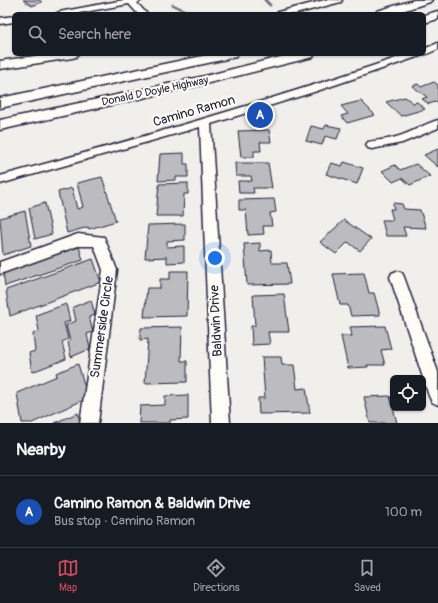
<!DOCTYPE html>
<html lang="en">
<head>
<meta charset="utf-8">
<style>
	:root { --surface:#171b24; --page:#242831; --text:#f1f3f6; --muted:#9ea1a6; --line:#363941; --accent:#d1495b }
	body { margin:0; font-family:Pangolin,sans-serif; background:var(--page); color:var(--text) }
	.controls { position:absolute; right:12px; bottom:12px; display:grid; overflow:hidden; border-radius:6px; box-shadow:0 1px 3px #0004 }
	.controls button { width:36px; height:36px; display:grid; place-items:center; padding:0; border:0; border-bottom:1px solid var(--line); background:var(--surface); color:var(--text); font:20px sans-serif }
	.you { position:absolute; left:215px; top:258px; width:14px; height:14px; margin:-10px; border:3px solid #fff; border-radius:50%; background:#1a73e8; box-shadow:0 0 0 6px #1a73e833 }
	.badge { display:grid; place-items:center; width:26px; height:26px; border-radius:50%; background:var(--accent); color:#fff; font-size:13px; font-weight:700 }
	.pin { position:absolute; translate:-50% -50%; border:2px solid #fff; box-shadow:0 1px 4px #0006 }
	.list { margin:0; padding:0; list-style:none }
	h2 { display:flex; justify-content:space-between; align-items:center; height:52px; margin:0; padding:0 16px; font-size:17px }
	h2 small { font-size:13px; font-weight:400; color:var(--muted) }
	.list li { display:grid; grid-template-columns:26px 1fr auto; gap:12px; align-items:center; box-sizing:border-box; height:72px; padding:0 16px; border-top:1px solid var(--line) }
	.list b { display:block; font-size:15px; white-space:nowrap }
	.list p { margin:0; font-size:13px; white-space:nowrap; color:var(--muted) }
	.list em { font-size:13px; font-style:normal; color:var(--muted) }
	.icon { flex:none; width:22px; height:22px; fill:none; stroke:currentColor; stroke-width:2; stroke-linecap:round; stroke-linejoin:round }
	.map { position:relative; flex:none; width:438px; height:423px; overflow:hidden }
	.search { position:absolute; background:var(--surface); box-shadow:0 1px 3px #0004; left:12px; right:12px; top:12px; height:44px; display:flex; align-items:center; gap:10px; box-sizing:border-box; padding:0 14px; border-radius:6px; color:var(--muted); font-size:15px }
	.sheet { height:124px; background:var(--surface) }
	nav { display:flex; justify-content:space-around; align-items:center; box-sizing:border-box; height:56px; border-top:1px solid var(--line); background:var(--surface); font-size:11px; color:var(--muted) }
	nav a { display:grid; justify-items:center; gap:2px }
	nav .on { color:var(--accent) }
	.map>svg:first-child { display:block }
</style>
</head>
<body>
<div class="map">
<svg width="438" height="423" viewBox="0 0 438 423">
	<rect width="100%" height="100%" fill="#f0efec"/>
	<filter id="ink" filterUnits="userSpaceOnUse"><feTurbulence type="fractalNoise" baseFrequency=".025" numOctaves="2"/><feDisplacementMap in="SourceGraphic" scale="8" xChannelSelector="R" yChannelSelector="G"/><feConvolveMatrix kernelMatrix="1 2 1 2 8 2 1 2 1" color-interpolation-filters="sRGB"/></filter>
	<g filter="url(#ink)">
		<g fill="none" stroke-linecap="round" stroke-linejoin="round">
			<g stroke="#737381" stroke-width="3">
				<polyline points="265,0 270,5"/>
				<polyline points="173,5 192,14"/>
			</g>
		</g>
		<g fill="#bcbcc0" stroke="#22223b">
			<polygon points="23,0 39,0 42,2 32,6"/>
			<polygon points="434,82 438,85 438,101 429,104 422,99 427,97 412,86 418,84 421,87"/>
			<polygon points="405,97 413,103 417,102 425,109 401,116 386,102"/>
			<polygon points="361,101 375,115 347,123 341,116 348,114 341,106"/>
			<polygon points="326,125 341,128 337,139 325,136 322,145 306,141 311,126 324,129"/>
			<polygon points="269,130 271,142 260,142 261,151 254,151 254,157 241,157 238,131"/>
			<polygon points="438,149 438,167 424,155"/>
			<polygon points="184,153 184,164 188,164 188,177 176,177 176,180 158,181 160,154"/>
			<polygon points="344,162 363,168 357,184 326,174 331,163 342,166"/>
			<polygon points="235,163 268,163 272,188 253,188 254,193 239,193 238,181 252,181 251,176 236,176"/>
			<polygon points="416,164 430,176 410,185 402,178 393,182 382,171 395,165 400,170"/>
			<polygon points="102,177 116,221 89,229 88,227 67,233 58,192 72,188 77,209 83,207 77,183"/>
			<polygon points="188,183 188,194 184,194 183,216 156,216 159,184"/>
			<polygon points="274,199 276,212 270,213 272,226 263,226 264,234 248,235 246,210 239,210 239,200"/>
			<polygon points="45,203 52,234 35,239 29,208"/>
			<polygon points="393,203 402,204 404,209 420,210 426,228 403,227 406,236 386,236 382,220 393,220 390,209 394,209"/>
			<polygon points="25,211 31,246 3,255 0,218"/>
			<polygon points="344,220 371,239 360,251 348,242 336,254 320,242"/>
			<polygon points="185,224 185,240 167,241 167,247 184,246 184,262 167,263 167,257 145,258 148,225"/>
			<polygon points="260,243 260,251 271,250 272,263 287,263 290,284 247,285 244,244"/>
			<polygon points="79,247 83,260 5,286 3,272"/>
			<polygon points="93,259 101,282 10,316 6,290"/>
			<polygon points="170,271 188,271 187,316 144,317 147,288 160,288 160,279 170,279"/>
			<polygon points="364,273 369,293 374,293 380,315 351,316 348,305 340,305 333,274"/>
			<polygon points="284,294 289,332 268,332 270,344 252,345 251,326 255,326 253,295"/>
			<polygon points="91,300 95,315 89,317 93,332 87,334 90,349 71,357 68,342 70,341 66,325 76,321 73,307"/>
			<polygon points="66,304 70,321 64,323 68,339 62,342 66,359 32,372 29,353 35,351 33,334 39,331 36,315"/>
			<polygon points="385,326 391,349 381,350 385,365 367,365 368,367 348,368 341,336 352,336 350,327"/>
			<polygon points="182,327 181,361 187,361 187,382 145,383 148,339 140,340 141,328"/>
			<polygon points="262,357 281,357 282,365 294,365 297,389 306,388 310,413 259,414 258,398 265,398"/>
			<polygon points="78,364 88,398 32,423 22,423 17,393 57,376 56,373"/>
			<polygon points="188,395 188,419 170,420 170,423 139,423 140,406 165,405 165,396"/>
			<polygon points="390,396 397,423 370,423 364,397"/>
			<polygon points="78,413 80,423 54,423"/>
		</g>
		<g fill="none" stroke-linecap="round" stroke-linejoin="round">
			<defs>
				<g id="minor">
					<polygon points="124,0 142,0 137,3 147,14 138,14 129,4 73,14 55,14 59,12"/>
					<polygon points="14,16 14,22 0,24 0,18"/>
					<path d="M438,43v6l-11,5h-5l-2,2 -103,35 -106,33 19,299h-18l-12,-296 -200,57v-8c137,-37 273,-76 408,-122h16v-5z"/>
					<path d="M438,120v8l-36,15 -30,6 -4,-1 -2,-3 2,-3c9,-2 19,-2 28,-5 15,-4 28,-13 42,-17z"/>
					<polygon points="78,234 104,237 117,270 98,423 80,423 103,270 94,246 78,246 0,274 0,262"/>
					<polygon points="397,271 402,273 404,277 438,372 438,405 432,402 429,396 390,277 392,273"/>
				</g>
				<g id="major">
					<polygon points="325,0 342,0 341,2 295,14 277,14 278,12"/>
					<polygon points="48,54 78,54 76,57 72,58 0,69 0,61"/>
				</g>
				<g id="highway">
					<polygon points="414,0 432,0 430,2 393,14 375,14 377,11"/>
					<polygon points="438,11 438,19 424,23 424,15"/>
					<polygon points="212,54 238,54 236,57 231,58 0,108 0,98"/>
					<polygon points="292,54 315,54 313,57 205,84 0,130 0,120 205,76"/>
				</g>
			</defs>
			<use href="#minor" stroke="#22223b" stroke-width="3"/>
			<use href="#major" stroke="#22223b" stroke-width="3"/>
			<use href="#highway" stroke="#22223b" stroke-width="3"/>
			<use href="#minor" fill="#fdfcf7" fill-rule="evenodd"/>
			<use href="#major" fill="#fdfcf7" fill-rule="evenodd"/>
			<use href="#highway" fill="#fdfcf7" fill-rule="evenodd"/>
		</g>
	</g>
	<g text-anchor="middle" dominant-baseline="central" stroke-width="4" stroke-linejoin="round" paint-order="stroke">
		<g font-size="11" fill="#22223b" stroke="#fdfcf7">
			<text transform="translate(155 91) rotate(-12)">Donald D Doyle Highway</text>
		</g>
		<g font-size="13" fill="#22223b" stroke="#fdfcf7">
			<text transform="translate(194 111) rotate(-16)">Camino Ramon</text>
			<text transform="translate(216 321) rotate(-93)">Baldwin Drive</text>
			<text transform="translate(102 327) rotate(-82)">Summerside Circle</text>
		</g>
	</g>
</svg>
<div class="controls">
<button><svg class="icon" aria-label="locate" viewBox="0 0 24 24"><circle cx="12" cy="12" r="6"/><path d="M12 2v4M12 18v4M2 12h4M18 12h4"/></svg></button>
</div>
<div class="you"></div>
<div class="pin badge" style="left:260px;top:115px;background:#1a4fb4">A</div>
<div class="search"><svg class="icon" aria-label="search" viewBox="0 0 24 24"><circle cx="10" cy="10" r="6"/><path d="M15 15l6 6"/></svg>Search here</div>
</div>
<section class="sheet">
<h2>Nearby<small></small></h2>
<ul class="list">
<li><span class="badge" style="background:#1a4fb4">A</span><div><b>Camino Ramon &amp; Baldwin Drive</b><p>Bus stop · Camino Ramon</p></div><em>100 m</em></li>
</ul>
</section>
<nav>
<a class="on"><svg class="icon" aria-label="map" viewBox="0 0 24 24"><path d="M3 6l6-2 6 2 6-2v14l-6 2-6-2-6 2zM9 4v14M15 6v14"/></svg>Map</a>
<a><svg class="icon" aria-label="directions" viewBox="0 0 24 24"><path d="M12 3l9 9-9 9-9-9zM9 14v-3h6M13 9l2 2-2 2"/></svg>Directions</a>
<a><svg class="icon" aria-label="saved" viewBox="0 0 24 24"><path d="M7 4h10v16l-5-4-5 4z"/></svg>Saved</a>
</nav>
</body>
</html>
